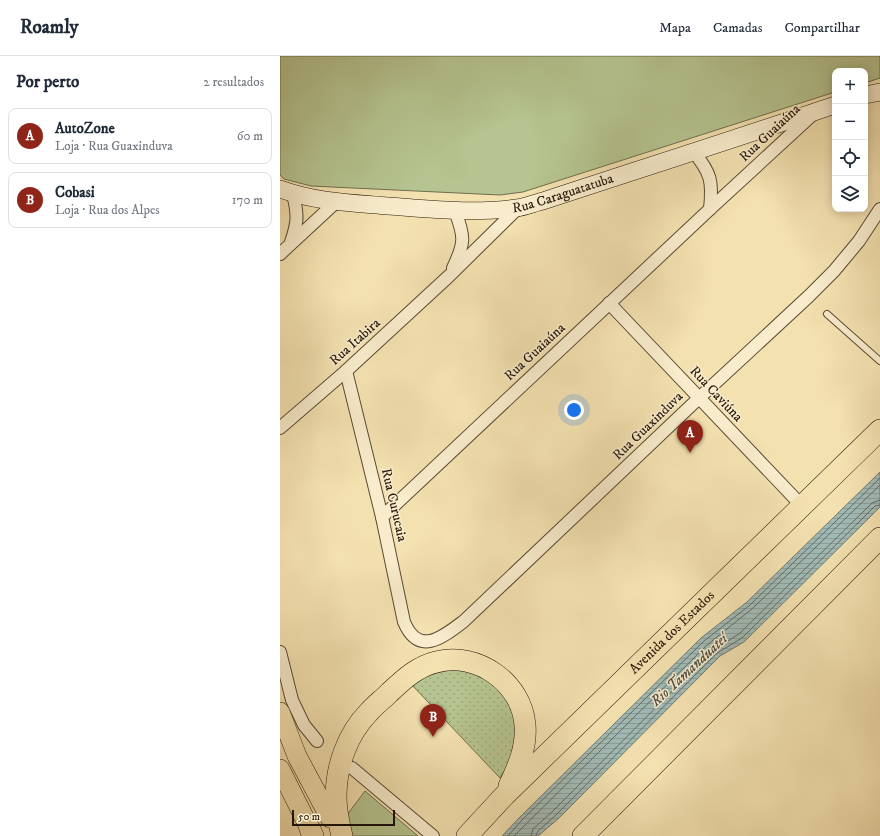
<!DOCTYPE html>
<html lang="pt">
<head>
<meta charset="utf-8">
<style>
	:root { --surface:#fff; --page:#f2f2f3; --text:#1f2937; --muted:#747a83; --line:#e0e1e3; --accent:#8f2418 }
	body { margin:0; font-family:"IM FELL DW Pica",serif; background:var(--page); color:var(--text) }
	.controls { position:absolute; right:12px; top:12px; display:grid; overflow:hidden; border-radius:8px; box-shadow:0 2px 10px #0003 }
	.controls button { width:36px; height:36px; display:grid; place-items:center; padding:0; border:0; border-bottom:1px solid var(--line); background:var(--surface); color:var(--text); font:20px sans-serif }
	.scale { position:absolute; left:12px; bottom:10px; width:103px; box-sizing:border-box; padding-left:4px; border:2px solid #261709; border-top:0; font-size:11px; line-height:14px; white-space:nowrap; color:#261709; -webkit-text-stroke:3px #f8eccc; paint-order:stroke }
	.you { position:absolute; left:294px; top:354px; width:14px; height:14px; margin:-10px; border:3px solid #fff; border-radius:50%; background:#1a73e8; box-shadow:0 0 0 6px #1a73e833 }
	.badge { display:grid; place-items:center; width:26px; height:26px; border-radius:50%; background:var(--accent); color:#fff; font-size:13px; font-weight:700 }
	.pin { position:absolute; translate:-50% -33px; filter:drop-shadow(0 1px 2px #0008) }
	.pin::after { content:''; position:absolute; top:21px; width:14px; height:12px; background:inherit; clip-path:polygon(0 0,100% 0,50% 100%) }
	.list { margin:0; padding:0; list-style:none }
	h2 { display:flex; justify-content:space-between; align-items:center; height:52px; margin:0; padding:0 16px; font-size:17px }
	h2 small { font-size:13px; font-weight:400; color:var(--muted) }
	.list li { display:grid; grid-template-columns:26px 1fr auto; gap:12px; align-items:center; box-sizing:border-box; height:56px; margin:0 8px 8px; padding:0 8px; border:1px solid var(--line); border-radius:8px }
	.list b { display:block; font-size:15px; white-space:nowrap }
	.list p { margin:0; font-size:13px; white-space:nowrap; color:var(--muted) }
	.list em { font-size:13px; font-style:normal; color:var(--muted) }
	.icon { flex:none; width:22px; height:22px; fill:none; stroke:currentColor; stroke-width:2; stroke-linecap:round; stroke-linejoin:round }
	.map { position:relative; flex:none; width:600px; height:780px; overflow:hidden }
	header { display:flex; align-items:center; gap:24px; box-sizing:border-box; height:56px; padding:0 20px; background:var(--surface); border-bottom:1px solid var(--line) }
	header strong { font-size:19px }
	nav { display:flex; gap:22px; margin-inline-start:auto; font-size:14px }
	main { display:flex }
	aside { flex:1; background:var(--surface) }
	.map>svg:first-child { display:block }
</style>
</head>
<body>
<header>
<strong>Roamly</strong>
<nav><a>Mapa</a><a>Camadas</a><a>Compartilhar</a></nav>
</header>
<main>
<aside>
<h2>Por perto<small>2 resultados</small></h2>
<ul class="list">
<li><span class="badge">A</span><div><b>AutoZone</b><p>Loja · Rua Guaxinduva</p></div><em>60 m</em></li>
<li><span class="badge">B</span><div><b>Cobasi</b><p>Loja · Rua dos Alpes</p></div><em>170 m</em></li>
</ul>
</aside>
<div class="map">
<svg width="600" height="780" viewBox="0 0 600 780">
	<defs>
		<pattern id="grass-dots" width="8" height="8" patternUnits="userSpaceOnUse"><rect width="8" height="8" fill="#b5c490"/><path d="M2 2h.1M6 6h.1" fill="none" stroke="#9ca87b" stroke-width="1.8" stroke-linecap="round"/></pattern>
		<pattern id="water-rules" width="6" height="5" patternUnits="userSpaceOnUse"><rect width="6" height="5" fill="#a1bbb7"/><path d="M0 2.5h6" fill="none" stroke="#8aa09c"/></pattern>
	</defs>
	<rect width="100%" height="100%" fill="#f4e1b0"/>
	<filter id="stains"><feTurbulence type="fractalNoise" baseFrequency=".005" numOctaves="4"/><feColorMatrix values="0 0 0 0 .2 0 0 0 0 .09 0 0 0 0 .02 0 0 0 .5 -.17"/></filter>
	<radialGradient id="worn" r=".72"><stop offset=".6" stop-color="#630" stop-opacity="0"/><stop offset="1" stop-color="#630" stop-opacity=".3"/></radialGradient>
	<path fill="url(#grass-dots)" stroke="#6e6e4c" d="M171,614l14,1 13,4 12,7 10,9 8,11 6,12 3,14 -7,34 -10,16 -89,-94c13,-7 25,-12 40,-14z"/>
	<g fill="#b5c490" stroke="#6e6e4c">
		<polygon points="0,0 600,0 600,22 585,27 585,15 555,15 555,36 243,136 220,139 31,130 4,123 0,119"/>
		<polygon points="85,735 138,780 51,780"/>
	</g>
	<polygon fill="url(#water-rules)" stroke="#707971" points="600,416 600,451 464,586 440,600 279,762 258,780 222,780 239,762 421,582 467,546"/>
	<g fill="none" stroke-linecap="round" stroke-linejoin="round">
		<g stroke="#646960" stroke-width="1">
			<polyline points="228,780 242,764 424,585 470,549 600,422"/>
			<polyline points="234,780 427,589 473,552 600,429"/>
			<polyline points="251,780 253,773 273,755 433,594 459,578 592,447 600,444"/>
			<polyline points="256,780 258,775 276,759 437,597 462,582 595,450 600,449"/>
		</g>
		<defs>
			<polyline id="lane" points="547,258 600,305"/>
			<g id="street">
				<path d="M413,95c18,22 20,30 17,58"/>
				<path d="M11,186c7,-20 7,-27 2,-48"/>
				<polyline points="0,198 56,146"/>
				<path d="M173,212c12,-25 12,-31 2,-57"/>
				<polyline points="329,247 522,450"/>
				<path d="M66,315l36,146 22,105c15,35 39,15 60,-1l235,-223 110,-102 25,-25 25,-30 21,-32"/>
				<polyline points="0,372 66,315 169,220 238,152"/>
				<polyline points="102,461 430,153 532,59"/>
				<polyline points="0,596 12,644 24,669 37,685"/>
				<polyline points="72,712 153,780"/>
			</g>
			<g id="secondary">
				<polyline points="585,39 600,36"/>
				<path id="s1" d="M0,133c35,13 72,14 108,17 43,3 86,8 128,2 9,-1 18,-5 27,-7 97,-32 195,-63 292,-96"/>
			</g>
			<g id="primary">
				<polyline points="0,656 17,700 50,762"/>
				<polyline points="0,713 30,773"/>
			</g>
			<g id="highway">
				<polyline points="30,773 33,780"/>
				<path d="M62,780c-3,-12 -6,-26 -6,-39 0,-30 11,-63 33,-85 6,-7 13,-12 20,-19 14,-13 27,-26 47,-31 41,-11 86,21 89,63 2,22 -7,42 -16,61"/>
				<path id="s2" d="M187,780l38,-41 375,-365"/>
				<polyline points="303,780 600,482"/>
			</g>
		</defs>
		<use href="#lane" stroke="#5a4a33" stroke-width="8"/>
		<use href="#street" stroke="#5a4a33" stroke-width="14"/>
		<use href="#secondary" stroke="#261709" stroke-width="18"/>
		<use href="#primary" stroke="#261709" stroke-width="20"/>
		<use href="#highway" stroke="#261709" stroke-width="22"/>
		<use href="#lane" stroke="#f8eccc" stroke-width="6"/>
		<use href="#street" stroke="#f8eccc" stroke-width="12"/>
		<use href="#secondary" stroke="#f8eccc" stroke-width="17"/>
		<use href="#primary" stroke="#f4e1b0" stroke-width="19"/>
		<use href="#highway" stroke="#f4e1b0" stroke-width="21"/>
	</g>
	<g text-anchor="middle" dominant-baseline="central" stroke-width="3" stroke-linejoin="round" paint-order="stroke">
		<g font-size="14" fill="#261709" stroke="#f8eccc">
			<text transform="translate(490 77) rotate(-43)">Rua Guaiaúna</text>
			<text stroke="none"><textPath href="#s1" startOffset="287">Rua Caraguatatuba</textPath></text>
			<text transform="translate(75 286) rotate(-42)">Rua Itabira</text>
			<text transform="translate(255 296) rotate(-43)">Rua Guaiaúna</text>
			<text transform="translate(436 338) rotate(47)">Rua Caviúna</text>
			<text transform="translate(368 370) rotate(-44)">Rua Guaxinduva</text>
			<text transform="translate(114 449) rotate(77)">Rua Curucaia</text>
			<text stroke="none"><textPath href="#s2" startOffset="289">Avenida dos Estados</textPath></text>
		</g>
		<g font-size="15" font-style="italic" fill="#515046" stroke="#f8eccc">
			<text transform="translate(409 614) rotate(-43)">Rio Tamanduateí</text>
		</g>
	</g>
	<rect width="100%" height="100%" filter="url(#stains)"/>
	<rect width="100%" height="100%" fill="url(#worn)"/>
</svg>
<div class="controls">
<button>+</button>
<button>−</button>
<button><svg class="icon" aria-label="locate" viewBox="0 0 24 24"><circle cx="12" cy="12" r="6"/><path d="M12 2v4M12 18v4M2 12h4M18 12h4"/></svg></button>
<button><svg class="icon" aria-label="layers" viewBox="0 0 24 24"><path d="M12 4l9 5-9 5-9-5zM3 14l9 5 9-5"/></svg></button>
</div>
<div class="scale">50 m</div>
<div class="you"></div>
<div class="pin badge" style="left:410px;top:397px">A</div>
<div class="pin badge" style="left:153px;top:681px">B</div>
</div>
</main>
</body>
</html>
